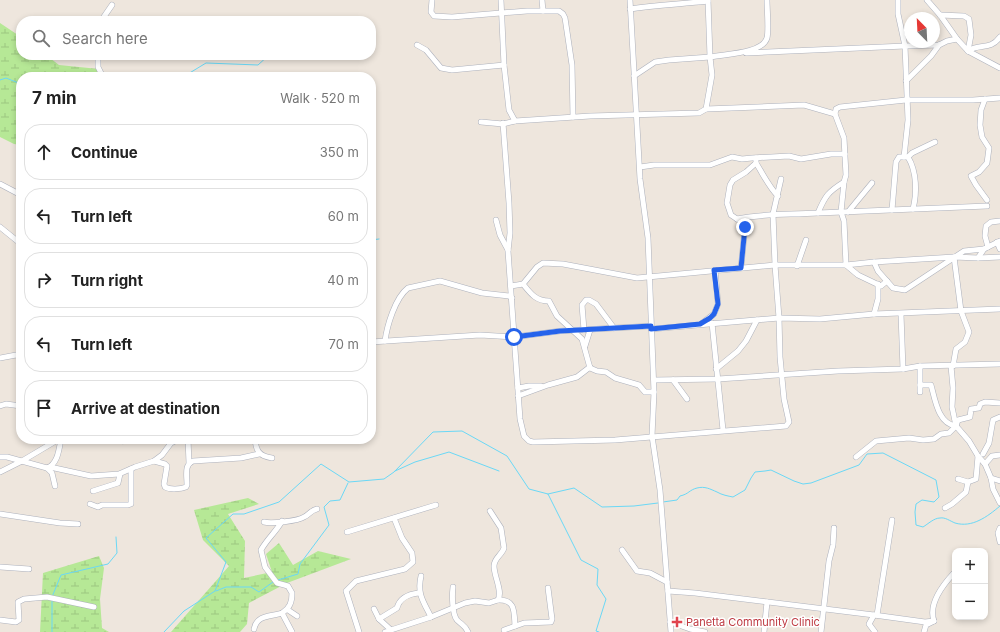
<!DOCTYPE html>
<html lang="en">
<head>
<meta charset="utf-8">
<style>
	:root { --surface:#fff; --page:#f2f2f2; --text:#222; --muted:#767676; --line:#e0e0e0 }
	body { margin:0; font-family:Inter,sans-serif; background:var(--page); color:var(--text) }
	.controls { position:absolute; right:12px; bottom:12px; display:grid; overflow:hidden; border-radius:8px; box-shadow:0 2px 6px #0003 }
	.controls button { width:36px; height:36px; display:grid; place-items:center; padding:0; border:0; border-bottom:1px solid var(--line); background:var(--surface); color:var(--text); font:20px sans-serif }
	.compass { position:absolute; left:904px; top:12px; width:36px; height:36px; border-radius:50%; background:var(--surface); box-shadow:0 2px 6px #0003; rotate:336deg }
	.stop { position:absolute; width:12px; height:12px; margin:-9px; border:3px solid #2563eb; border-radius:50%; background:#fff }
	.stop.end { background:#2563eb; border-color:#fff; box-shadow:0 1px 4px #0008 }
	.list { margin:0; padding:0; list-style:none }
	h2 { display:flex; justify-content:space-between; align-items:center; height:52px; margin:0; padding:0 16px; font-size:17px }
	h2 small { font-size:13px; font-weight:400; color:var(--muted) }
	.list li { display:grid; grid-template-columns:26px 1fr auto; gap:12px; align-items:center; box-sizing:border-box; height:56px; margin:0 8px 8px; padding:0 8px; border:1px solid var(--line); border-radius:16px }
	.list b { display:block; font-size:15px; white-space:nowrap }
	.list em { font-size:13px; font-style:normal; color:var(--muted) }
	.icon { flex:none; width:22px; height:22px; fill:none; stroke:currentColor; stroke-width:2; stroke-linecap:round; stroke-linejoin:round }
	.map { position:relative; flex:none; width:1000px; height:632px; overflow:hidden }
	.search { position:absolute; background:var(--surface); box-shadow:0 2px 6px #0003; left:16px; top:16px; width:360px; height:44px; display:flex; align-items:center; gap:10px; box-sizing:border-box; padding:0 14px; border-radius:16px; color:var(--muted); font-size:15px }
	.panel { position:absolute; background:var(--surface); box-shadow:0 2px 6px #0003; left:16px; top:72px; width:360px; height:372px; border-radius:16px }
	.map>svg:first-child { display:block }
</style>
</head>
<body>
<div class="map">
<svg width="1000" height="632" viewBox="0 0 1000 632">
	<defs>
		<pattern id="wetland-marsh" width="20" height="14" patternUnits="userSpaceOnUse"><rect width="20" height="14" fill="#b6e896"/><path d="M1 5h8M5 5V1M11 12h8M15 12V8" fill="none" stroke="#9dc781"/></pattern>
	</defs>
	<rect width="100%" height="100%" fill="#eee6dd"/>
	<g fill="url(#wetland-marsh)">
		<polygon points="0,23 21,37 21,55 46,55 59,65 99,69 102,77 21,77 21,145 14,144 0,137"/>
		<polygon points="248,498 259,504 228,514 245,541 244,578 272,572 266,554 279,543 293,565 318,551 351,559 287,583 249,603 247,624 240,632 171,632 229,566 203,540 194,510"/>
		<polygon points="99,556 104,568 100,599 102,628 109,632 40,632 43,573"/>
	</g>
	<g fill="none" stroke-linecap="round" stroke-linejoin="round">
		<g stroke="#6ad8f6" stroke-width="1">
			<polyline points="329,21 335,20"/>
			<polyline points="183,77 206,63 258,65 269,55"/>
			<polyline points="0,80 6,78 21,84"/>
			<polyline points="371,240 379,239"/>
			<polyline points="395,471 415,462 449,452 499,471"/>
			<polyline points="548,494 574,488 602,507 634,506 658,503"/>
			<path d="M663,502l14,-2 3,-4c9,-2 9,-6 17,-8 8,-2 13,1 20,4 5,3 11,4 16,5l12,-7 6,-12 4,-6 10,-1 6,-1 23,11 9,3 8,-1 48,-18 8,-11 16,-1 53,27 3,17 -5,5 -12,-2 -6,4 -1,8 1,13 7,2c5,-3 11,-9 17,-9 5,-1 10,3 15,5 17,5 32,-6 45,-17"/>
			<polyline points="278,580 298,574 300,564 329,525 324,507 330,501 340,500 348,483"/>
			<polyline points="216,591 226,587 251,587 259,592 273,582"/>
			<polyline points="52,597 61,575 108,564 117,553 116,537"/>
			<polyline points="52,600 52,632"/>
			<polyline points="164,632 184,611 215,591 226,562 206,538 233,514 244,514 279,502 321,464 349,482 384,479 394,472 433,432 462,431 507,456 529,489 548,494 581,560 598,569 597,585 606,599 596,631 599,632"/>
		</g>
		<defs>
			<g id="minor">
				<polyline points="432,0 431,12 434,16 452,17 527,11 559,11 563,14 565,18 572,65 573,117"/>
				<path d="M501,0l3,65 5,45 6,11 75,-5 109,-3 7,-4 6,-34 -2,-18c14,-3 52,-3 57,-19 2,-8 0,-29 0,-38"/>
				<polyline points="542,0 543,11"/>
				<polyline points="630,0 640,179 648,238 654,392 652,436 660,490 671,632"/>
				<polyline points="927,0 940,15 957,39 968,51 1000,68"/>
				<path d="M630,9c26,-4 52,-5 78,-8"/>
				<polyline points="940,15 964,16 969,19 971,35 968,51"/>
				<polyline points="101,21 112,5"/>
				<polyline points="417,45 426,50 441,68 452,70 504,65"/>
				<path d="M968,51c12,-8 22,0 32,-14"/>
				<polyline points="746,53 905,46 898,14 898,0"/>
				<polyline points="98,55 98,67 103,77"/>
				<polyline points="634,76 655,62 669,60 710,57 708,0"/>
				<polyline points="906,81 931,56 939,45"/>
				<polyline points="985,99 981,110 980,125 982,137 989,148 987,163 979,172 971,176 976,185 987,200"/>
				<polyline points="706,109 804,105 835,114"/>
				<polyline points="481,122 503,124 515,121"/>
				<polyline points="503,123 509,203 510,233 508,251 520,419 524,436 529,441 533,442 615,440 786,426 789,422 784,399 780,357 779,318 775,265 846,265 874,262 954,257 978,258 984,249 1000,241"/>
				<polyline points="904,157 908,120 905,46 939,45 947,41 957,39"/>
				<polyline points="908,157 912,153 935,142"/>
				<path d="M756,163c7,11 13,24 22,33"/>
				<polyline points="640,167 654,165 710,165 732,157 742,159 752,158 789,156 801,159 831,154 845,154"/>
				<polyline points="0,184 21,195"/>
				<path d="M892,210l4,-48 3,-5h9c9,15 9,36 5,52"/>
				<polyline points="848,212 872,183"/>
				<polyline points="818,213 987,206"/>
				<path d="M737,219c27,-6 53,-4 81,-6 7,-17 10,-21 26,-31"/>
				<polyline points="496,220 500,235 508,250"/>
				<polyline points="0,227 21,244"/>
				<polyline points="997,242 1000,249"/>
				<polyline points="988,247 985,236 986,226 991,222 1000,221"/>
				<polyline points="978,258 1000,257"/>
				<polyline points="874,262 878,271 893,288 905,290 964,251 984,249"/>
				<polyline points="797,266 806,240"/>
				<polyline points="741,268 745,227 743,223 731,215 727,203 730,185 733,180 746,172 756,163 756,158"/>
				<polyline points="887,281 881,286 858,275 846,265 844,221 841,212 844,182 846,175 844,138 835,114 836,109 840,107 906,100 973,100 1000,98"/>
				<polyline points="523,284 537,267 543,263 563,264 637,278 775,265 773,214 781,179"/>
				<path d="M511,286l12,-2c8,10 13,17 26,17l8,15 25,23 8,29 7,3 9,1 9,6 24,7 6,7h9"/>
				<polyline points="874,314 878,299 878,284"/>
				<polyline points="901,314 903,369"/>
				<polyline points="712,323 723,430"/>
				<polyline points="701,324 714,314 718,304 715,270"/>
				<polyline points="651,329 779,318 820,319 874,314 1000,309"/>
				<polyline points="584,330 582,305 586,300 589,300 596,304 614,328"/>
				<path d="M385,341c2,-15 10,-43 23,-53l32,-7 42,12 27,3 3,2"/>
				<polyline points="371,342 480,335 514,337 560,331 651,326"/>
				<polyline points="585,346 590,330"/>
				<polyline points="0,358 16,355 21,357"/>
				<polyline points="951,366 953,388 952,407 956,426 969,441 978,456 985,464 991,478 993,489 1000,503"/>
				<polyline points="953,366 956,349 965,342 969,332 961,311 954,257"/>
				<polyline points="716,369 738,351 746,341 757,320"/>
				<polyline points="654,380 718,379 838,371 903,369 920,366 1000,364"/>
				<polyline points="673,380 687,399"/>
				<path d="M920,385h11c4,14 7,39 25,41"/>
				<polyline points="518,388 529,386 541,386"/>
				<polyline points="920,392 920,366"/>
				<polyline points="518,396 548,385 577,377 590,367"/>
				<polyline points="0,406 6,404 21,406"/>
				<polyline points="122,439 123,441"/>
				<polyline points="188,439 189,463"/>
				<path d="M255,439c1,12 4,17 17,19"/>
				<polyline points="983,454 989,443 993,420 1000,417"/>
				<path d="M0,457h7l40,11c11,-4 12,-19 14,-29"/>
				<polyline points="856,457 876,441 909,438 923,440 934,439 941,434 949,433 956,426 958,420 970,417 971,409 979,408 980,404 985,402 1000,403"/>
				<path d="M154,461l11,3 2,2 -3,18 1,3c5,3 16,2 21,0l1,-2c0,-10 -3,-20 6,-24l48,-3 18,-4"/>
				<polyline points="985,464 992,456 1000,455"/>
				<polyline points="50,467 91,476 119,474 135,467 154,461 162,455 171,443 175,441 188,441"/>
				<polyline points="47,468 52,473 55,486"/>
				<polyline points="0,472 22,461 59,439"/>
				<polyline points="991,478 1000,481"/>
				<polyline points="958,479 968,482"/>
				<polyline points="93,491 118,483 120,474"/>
				<polyline points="90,504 98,507 102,505 128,505 131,504 131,469"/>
				<polyline points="945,508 952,504 966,492 968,482 976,479 978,456"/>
				<polyline points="0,514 60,523 78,524"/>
				<path d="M282,521c-6,11 -15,18 -21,29l4,17 12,16 11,3 4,7c0,9 -2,15 -10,20"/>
				<path d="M264,522c7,2 34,-1 40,-5 5,-2 7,-7 13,-8"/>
				<polyline points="1000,528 998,533 1000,542"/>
				<polyline points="347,532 436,505"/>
				<polyline points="622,550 637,571 650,573 667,582"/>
				<polyline points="0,567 29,569"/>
				<path d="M421,576c-4,18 2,25 10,41"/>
				<path d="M453,587c-1,8 -1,27 4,33 5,5 8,5 11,12"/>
				<polyline points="668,591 695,593 874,615 925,622 934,621"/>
				<path d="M498,600c18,-1 16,13 17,26"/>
				<polyline points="374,609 379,619 391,630 385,632"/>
				<polyline points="288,610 297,616"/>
				<polyline points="874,615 869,624 875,632"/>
				<polyline points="877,615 892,520"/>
				<path d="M379,619l18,-11c3,-11 12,-14 22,-15"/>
				<polyline points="0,620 16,622 19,620 18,602 24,599 47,597 94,607"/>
				<polyline points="670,622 690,629 705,632"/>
				<path d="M254,629c3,-15 17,-12 28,-16l10,19"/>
				<path d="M391,630l40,-13 34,-14 10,-2 14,2 9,-3c5,-9 -4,-23 -4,-34 0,-8 8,-11 10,-18l-3,-20 -11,-17"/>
				<polyline points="504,630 524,623 551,622 552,619 548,588"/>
				<polyline points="359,632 346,591 356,581 405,569 413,562 412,553 402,538 394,518"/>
				<polyline points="764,632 767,602"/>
				<polyline points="821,632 829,561 833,545 834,528"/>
				<path d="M924,632l2,-7 8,-4c-6,-17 8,-35 19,-47"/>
			</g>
		</defs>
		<use href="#minor" stroke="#adb1bc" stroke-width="6"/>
		<use href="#minor" stroke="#fff" stroke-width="5"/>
	</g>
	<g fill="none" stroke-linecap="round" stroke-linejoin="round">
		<polyline stroke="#2563eb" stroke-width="5" points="514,337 560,331 651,326 651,329 700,324 710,318 714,314 718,304 714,270 741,268 745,227"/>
	</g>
	<path fill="#e0444e" stroke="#fff" stroke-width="1.5" d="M675 616h4v4h4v4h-4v4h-4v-4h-4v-4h4z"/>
	<g text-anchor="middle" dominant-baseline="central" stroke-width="3" stroke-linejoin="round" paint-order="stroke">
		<g font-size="11" fill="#be3a42" stroke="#fff" text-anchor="start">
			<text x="686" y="622">Panetta Community Clinic</text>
		</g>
	</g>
</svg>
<div class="controls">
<button>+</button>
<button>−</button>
</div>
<svg class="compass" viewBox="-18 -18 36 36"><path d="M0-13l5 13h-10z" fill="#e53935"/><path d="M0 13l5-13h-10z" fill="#767676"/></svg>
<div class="stop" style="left:514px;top:337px"></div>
<div class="stop end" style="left:745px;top:227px"></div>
<div class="search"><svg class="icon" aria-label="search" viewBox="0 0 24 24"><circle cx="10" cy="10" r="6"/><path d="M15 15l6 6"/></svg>Search here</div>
<section class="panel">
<h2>7 min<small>Walk · 520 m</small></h2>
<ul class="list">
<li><svg class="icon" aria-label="ahead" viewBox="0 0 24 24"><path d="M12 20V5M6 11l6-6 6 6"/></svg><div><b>Continue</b></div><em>350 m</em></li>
<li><svg class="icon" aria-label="left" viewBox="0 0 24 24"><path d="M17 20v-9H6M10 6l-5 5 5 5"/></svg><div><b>Turn left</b></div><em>60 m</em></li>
<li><svg class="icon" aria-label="right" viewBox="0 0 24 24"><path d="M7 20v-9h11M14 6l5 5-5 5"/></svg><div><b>Turn right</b></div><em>40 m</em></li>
<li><svg class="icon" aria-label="left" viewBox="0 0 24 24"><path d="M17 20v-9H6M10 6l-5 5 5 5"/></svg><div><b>Turn left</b></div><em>70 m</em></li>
<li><svg class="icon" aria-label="arrive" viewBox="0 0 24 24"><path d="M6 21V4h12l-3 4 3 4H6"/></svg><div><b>Arrive at destination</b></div></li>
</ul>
</section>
</div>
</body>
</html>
